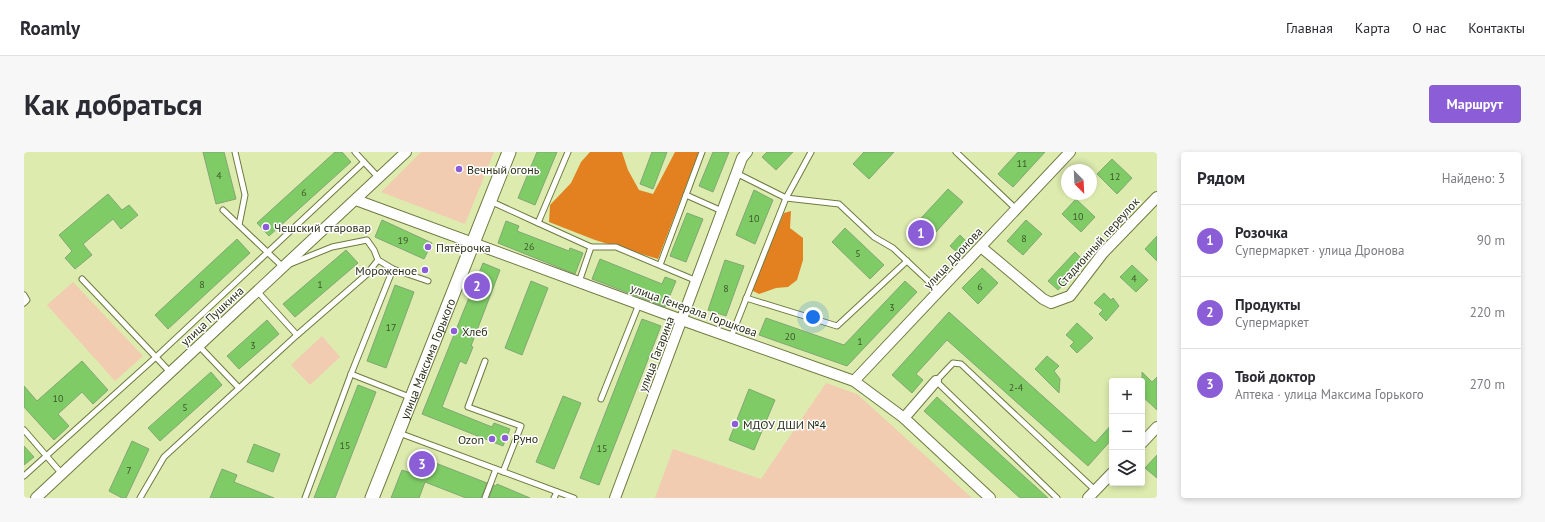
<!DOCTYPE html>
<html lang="ru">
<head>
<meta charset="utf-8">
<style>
	:root { --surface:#fff; --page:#f7f7f7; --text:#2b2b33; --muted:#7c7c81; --line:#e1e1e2; --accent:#8b5dd6 }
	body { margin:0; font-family:"PT Sans",sans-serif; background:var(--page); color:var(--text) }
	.controls { position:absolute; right:12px; bottom:12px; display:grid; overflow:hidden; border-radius:4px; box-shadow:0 2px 6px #0003 }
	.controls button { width:36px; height:36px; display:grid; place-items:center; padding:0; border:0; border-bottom:1px solid var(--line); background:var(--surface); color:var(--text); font:20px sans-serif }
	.compass { position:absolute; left:1037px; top:12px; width:36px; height:36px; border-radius:50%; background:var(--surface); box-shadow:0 2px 6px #0003; rotate:156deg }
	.you { position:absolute; left:789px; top:165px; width:14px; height:14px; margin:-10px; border:3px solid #fff; border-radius:50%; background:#1a73e8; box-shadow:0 0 0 6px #1a73e833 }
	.badge { display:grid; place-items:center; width:26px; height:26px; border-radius:50%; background:var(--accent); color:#fff; font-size:13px; font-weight:700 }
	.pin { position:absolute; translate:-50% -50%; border:2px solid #fff; box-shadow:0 1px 4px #0006 }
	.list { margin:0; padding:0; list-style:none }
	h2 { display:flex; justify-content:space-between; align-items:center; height:52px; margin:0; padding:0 16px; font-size:17px }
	h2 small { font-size:13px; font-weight:400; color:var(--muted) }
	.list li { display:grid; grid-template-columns:26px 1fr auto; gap:12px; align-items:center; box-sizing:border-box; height:72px; padding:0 16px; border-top:1px solid var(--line) }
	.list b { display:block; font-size:15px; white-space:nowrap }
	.list p { margin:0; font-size:13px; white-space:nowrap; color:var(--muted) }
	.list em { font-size:13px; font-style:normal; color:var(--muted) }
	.icon { flex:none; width:22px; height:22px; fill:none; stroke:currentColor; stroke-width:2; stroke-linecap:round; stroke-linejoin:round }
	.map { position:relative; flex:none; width:1133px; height:346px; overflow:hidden; border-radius:4px }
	header { display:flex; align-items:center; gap:24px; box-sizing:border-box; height:56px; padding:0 20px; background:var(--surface); border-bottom:1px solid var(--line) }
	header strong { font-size:19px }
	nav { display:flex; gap:22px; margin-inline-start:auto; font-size:14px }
	.intro { display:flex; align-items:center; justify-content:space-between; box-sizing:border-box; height:96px; padding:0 24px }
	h1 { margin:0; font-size:28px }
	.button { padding:10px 18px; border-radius:4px; background:var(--accent); color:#fff; font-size:14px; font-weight:700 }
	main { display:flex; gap:24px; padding:0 24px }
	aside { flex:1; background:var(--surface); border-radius:4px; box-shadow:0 2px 6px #0003 }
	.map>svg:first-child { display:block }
</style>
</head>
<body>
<header>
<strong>Roamly</strong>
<nav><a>Главная</a><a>Карта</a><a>О нас</a><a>Контакты</a></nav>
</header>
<div class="intro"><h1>Как добраться</h1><a class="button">Маршрут</a></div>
<main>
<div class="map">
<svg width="1133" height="346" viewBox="0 0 1133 346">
	<rect width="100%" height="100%" fill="#ddebae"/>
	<g fill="#f2ccb1">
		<polygon points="397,0 470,0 441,72 357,40"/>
		<polygon points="49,130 119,204 91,229 23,153"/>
		<polygon points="298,184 316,205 286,233 267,213"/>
		<polygon points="802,231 833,242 948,346 631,346 649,297 737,327"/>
	</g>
	<g fill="#e38121">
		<polygon points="566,0 598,0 604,18 615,38 629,42 651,0 675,0 634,107 571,88 525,70 526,53 547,31 557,10"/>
		<polygon points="767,59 766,76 779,86 779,108 773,128 764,135 752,136 735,142 727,138 760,61"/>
	</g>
	<g fill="#7fcb66" stroke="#81a775">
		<polygon points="179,0 200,0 212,47 192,52"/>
		<polygon points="311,0 318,0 327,10 245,84 233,71"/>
		<polygon points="513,0 533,0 511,53 494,46"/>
		<polygon points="628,0 643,0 629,37 616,32"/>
		<polygon points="689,0 705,0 689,40 675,34"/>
		<polygon points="743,0 769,0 752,18 738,5"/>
		<polygon points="840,0 870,0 845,27 829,12"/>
		<polygon points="994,0 1021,0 989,35 974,22"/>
		<polygon points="1088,7 1108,26 1093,42 1073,22"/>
		<polygon points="924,37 939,50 903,90 888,76"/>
		<polygon points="730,38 749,48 731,92 712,83"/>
		<polygon points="84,42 98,58 105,53 114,63 97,77 89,67 59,92 68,103 51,117 41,106 48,99 35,83"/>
		<polygon points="1052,47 1071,65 1057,80 1038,62"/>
		<polygon points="663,61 679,67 662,110 646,104"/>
		<polygon points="358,68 408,91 400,107 351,85"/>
		<polygon points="1002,68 1018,82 999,103 983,89"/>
		<polygon points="482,69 495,74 493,79 545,99 546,96 559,101 551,122 474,91"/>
		<polygon points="821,76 860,113 846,127 808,90"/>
		<polygon points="936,83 945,92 935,102 926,94"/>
		<polygon points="1133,84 1133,109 1121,97"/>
		<polygon points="213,87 226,101 144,177 131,163"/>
		<polygon points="322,98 334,111 271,165 259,152"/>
		<polygon points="1051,100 1061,110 1034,138 1024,129"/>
		<polygon points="576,107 638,132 641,125 652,129 641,155 568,127"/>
		<polygon points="701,108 720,114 702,164 684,158"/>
		<polygon points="459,111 476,118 447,194 449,195 442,212 436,209 418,255 468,275 470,271 486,277 479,294 398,262"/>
		<polygon points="1108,113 1124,128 1112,140 1096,125"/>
		<polygon points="958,116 974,131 954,152 938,136"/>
		<polygon points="507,129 524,136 498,203 481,196"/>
		<polygon points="881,129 893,140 823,214 735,183 742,166 820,193"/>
		<polygon points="371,133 390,140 362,216 343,209"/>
		<polygon points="1080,141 1087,148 1089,146 1095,154 1082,169 1075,162 1079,158 1070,151"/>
		<polygon points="925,160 1071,291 1088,272 1088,287 1064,314 923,188 892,222 899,228 888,241 868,223"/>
		<polygon points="618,167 637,174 575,333 556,326"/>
		<polygon points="243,168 255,182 215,217 203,204"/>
		<polygon points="1053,171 1069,186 1053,201 1046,194 1050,190 1042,183"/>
		<polygon points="1023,204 1035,214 1030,219 1036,227 1035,241 1011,217"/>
		<polygon points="58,209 84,238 69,252 58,240 34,262 45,274 30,288 0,255 0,234 13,249"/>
		<polygon points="187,220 198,233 136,289 124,276"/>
		<polygon points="1118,220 1128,230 1133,225 1133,258 1118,244"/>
		<polygon points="334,233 352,240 311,346 290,346"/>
		<polygon points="725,237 751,248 730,298 705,288"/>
		<polygon points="539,244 557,251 530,317 512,310"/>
		<polygon points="913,245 1024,346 996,346 900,259"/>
		<polygon points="108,289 125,297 102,346 98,346 85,339"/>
		<polygon points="230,292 256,302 249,320 223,310"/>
		<polygon points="0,294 10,305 0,313"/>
		<polygon points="1133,303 1133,326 1121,316"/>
		<polygon points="396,305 463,331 457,346 442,346 401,330 395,346 367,346 378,318 390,322"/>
		<polygon points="198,317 213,323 210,330 250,346 186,346"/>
		<polygon points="473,332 506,346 465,346 470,333 472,334"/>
	</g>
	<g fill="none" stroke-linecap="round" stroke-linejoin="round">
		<defs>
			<g id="service">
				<polyline points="211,0 221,43 215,73"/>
				<polyline points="331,0 340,10"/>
				<polyline points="932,0 992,57"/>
				<polyline points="712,21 762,46 815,52 850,85 869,96 915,139"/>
				<polyline points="662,43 698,59"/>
				<polyline points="466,49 514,71 544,0"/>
				<polyline points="199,58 259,115"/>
				<polyline points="514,71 567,95 555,130"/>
				<polyline points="567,95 592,95 673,129"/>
				<polyline points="266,112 308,95 343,88 350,98 354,108 369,117 404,129"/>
				<polyline points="636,113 678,0"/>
				<polyline points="58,127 146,220"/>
				<polyline points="233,139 273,183"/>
				<polyline points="0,143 3,148 0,151"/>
				<polyline points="722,146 813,174 883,109"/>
				<polyline points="707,185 762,46 787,0"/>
				<polyline points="175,194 215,236"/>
				<polyline points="461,209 444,255 497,274 479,320"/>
				<polyline points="327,222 388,246"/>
				<polyline points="577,247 615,152"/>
				<polyline points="0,278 38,322"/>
				<polyline points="375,281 550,346"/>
				<polyline points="0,324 132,205 340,10 355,26"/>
				<polyline points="116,346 140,305 273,183 342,123 354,108"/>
				<polyline points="281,346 327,222 369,117"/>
				<polyline points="461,346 472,317"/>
				<polyline points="530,346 533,340"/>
				<polyline points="1033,346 912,229 929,211 937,212 1071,338"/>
			</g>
			<g id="minor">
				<polyline points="332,48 658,168 830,229 880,266 966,346"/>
				<polyline points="957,95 1019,147 1027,151 1046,144 1079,101 1133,45"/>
				<polyline points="830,229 1046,0"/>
				<polyline points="880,266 912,229"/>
				<polyline points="1118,291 1133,275"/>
				<polyline points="12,346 382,0"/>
				<polyline points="591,346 718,6 723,0"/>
				<polyline points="1064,346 1088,321"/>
			</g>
			<g id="tertiary">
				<path id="s1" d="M348,346l137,-346"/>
			</g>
		</defs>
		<use href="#service" stroke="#6f7a41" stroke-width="7"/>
		<use href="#minor" stroke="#6f7a41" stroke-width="12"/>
		<use href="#tertiary" stroke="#6f7a41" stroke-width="15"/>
		<use href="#service" stroke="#fff" stroke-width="5"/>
		<use href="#minor" stroke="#fff" stroke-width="10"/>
		<use href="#tertiary" stroke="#fff" stroke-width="13"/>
	</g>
	<g fill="#8b5dd6" stroke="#fff" stroke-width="1.5">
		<circle cx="435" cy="17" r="4"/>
		<circle cx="242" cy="75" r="4"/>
		<circle cx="404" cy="95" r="4"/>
		<circle cx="401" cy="118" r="4"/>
		<circle cx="430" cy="179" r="4"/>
		<circle cx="711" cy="272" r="4"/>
		<circle cx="481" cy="286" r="4"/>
		<circle cx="468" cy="287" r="4"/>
	</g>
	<g text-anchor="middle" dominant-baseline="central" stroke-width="3" stroke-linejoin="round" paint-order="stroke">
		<g font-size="10" fill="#40572c">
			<text x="998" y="11">11</text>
			<text x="195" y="23">4</text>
			<text x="1091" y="24">12</text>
			<text x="280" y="40">6</text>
			<text x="1054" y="64">10</text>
			<text x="730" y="66">10</text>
			<text x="1000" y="86">8</text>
			<text x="379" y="88">19</text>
			<text x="505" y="94">26</text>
			<text x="834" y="101">5</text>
			<text x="1110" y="126">4</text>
			<text x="178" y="132">8</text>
			<text x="296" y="132">1</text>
			<text x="956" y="134">6</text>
			<text x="702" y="136">8</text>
			<text x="868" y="155">3</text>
			<text x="367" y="175">17</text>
			<text x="766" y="184">20</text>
			<text x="836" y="189">1</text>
			<text x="229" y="193">3</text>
			<text x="992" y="235">2-4</text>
			<text x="34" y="246">10</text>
			<text x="161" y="255">5</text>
			<text x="321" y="293">15</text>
			<text x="578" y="296">15</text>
			<text x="105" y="318">7</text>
		</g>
		<g font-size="12" fill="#2b3018" stroke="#fff" text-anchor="start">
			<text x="443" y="17">Вечный огонь</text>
			<text x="250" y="75">Чешский старовар</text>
			<text x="412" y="95">Пятёрочка</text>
			<text x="393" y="118" text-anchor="end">Мороженое</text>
			<text x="438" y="179">Хлеб</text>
			<text x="719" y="272">МДОУ ДШИ №4</text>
			<text x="489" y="286">Руно</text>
			<text x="460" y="287" text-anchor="end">Ozon</text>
		</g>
		<g font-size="12" fill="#2b3018" stroke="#fff">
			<text transform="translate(1074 90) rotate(-48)">Стадионный переулок</text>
			<text transform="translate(929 106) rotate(-47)">улица Дронова</text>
			<text transform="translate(670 158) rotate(20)">улица Генерала Горшкова</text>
			<text transform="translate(188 164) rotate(-43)">улица Пушкина</text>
			<text transform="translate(632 202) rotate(-69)">улица Гагарина</text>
			<text stroke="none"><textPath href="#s1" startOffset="150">улица Максима Горького</textPath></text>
		</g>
	</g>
</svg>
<div class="controls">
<button>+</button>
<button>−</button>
<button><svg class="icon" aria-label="layers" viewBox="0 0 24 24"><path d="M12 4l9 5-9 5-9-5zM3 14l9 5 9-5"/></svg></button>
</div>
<svg class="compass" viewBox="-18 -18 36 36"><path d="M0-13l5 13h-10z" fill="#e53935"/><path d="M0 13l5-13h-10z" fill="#7c7c81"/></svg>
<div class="you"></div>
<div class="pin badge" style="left:897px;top:81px">1</div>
<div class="pin badge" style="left:453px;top:134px">2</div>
<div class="pin badge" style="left:398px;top:312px">3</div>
</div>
<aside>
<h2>Рядом<small>Найдено: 3</small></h2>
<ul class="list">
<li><span class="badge">1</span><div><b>Розочка</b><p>Супермаркет · улица Дронова</p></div><em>90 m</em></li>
<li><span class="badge">2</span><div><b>Продукты</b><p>Супермаркет</p></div><em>220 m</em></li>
<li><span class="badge">3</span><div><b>Твой доктор</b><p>Аптека · улица Максима Горького</p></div><em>270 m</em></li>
</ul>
</aside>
</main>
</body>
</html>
